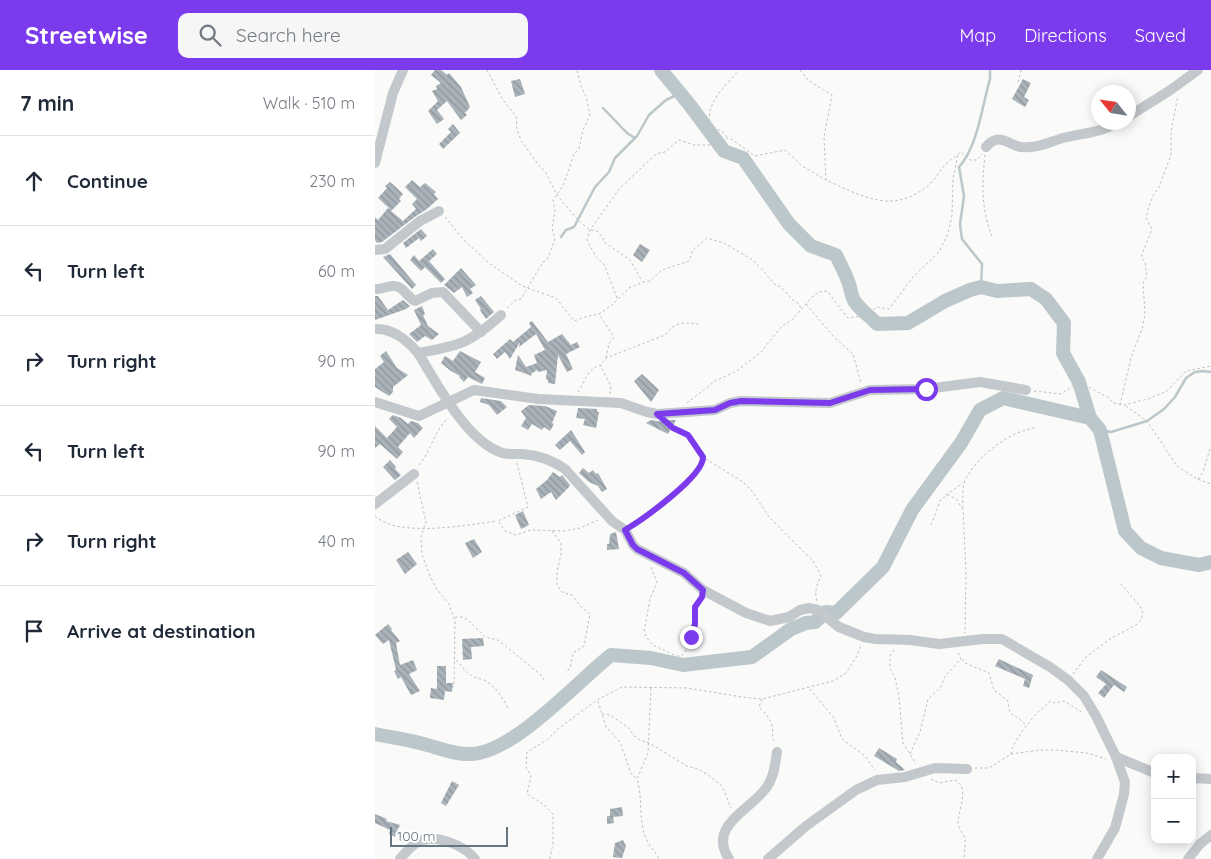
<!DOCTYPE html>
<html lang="en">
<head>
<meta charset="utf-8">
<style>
	:root { --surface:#fff; --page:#f6f6f7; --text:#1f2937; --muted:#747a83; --line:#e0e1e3; --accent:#7c3aed }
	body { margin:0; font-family:Quicksand,sans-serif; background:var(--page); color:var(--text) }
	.controls { position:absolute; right:15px; bottom:15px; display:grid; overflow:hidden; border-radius:10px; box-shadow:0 2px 12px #0003 }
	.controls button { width:45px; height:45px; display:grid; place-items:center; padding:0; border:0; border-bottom:1px solid var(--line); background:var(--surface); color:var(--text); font:25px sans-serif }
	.compass { position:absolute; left:716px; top:15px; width:45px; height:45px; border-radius:50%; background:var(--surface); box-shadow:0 2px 12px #0003; rotate:300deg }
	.scale { position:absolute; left:15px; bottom:12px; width:118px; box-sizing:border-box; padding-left:5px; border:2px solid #657683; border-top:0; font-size:14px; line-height:18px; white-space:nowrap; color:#657683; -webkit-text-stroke:4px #fff; paint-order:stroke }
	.stop { position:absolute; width:15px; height:15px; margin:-11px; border:4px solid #7c3aed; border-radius:50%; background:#fff }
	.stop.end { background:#7c3aed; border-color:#fff; box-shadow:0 1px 5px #0008 }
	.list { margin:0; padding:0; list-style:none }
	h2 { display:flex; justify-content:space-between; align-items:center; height:65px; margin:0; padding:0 20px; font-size:21px }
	h2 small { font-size:16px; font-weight:400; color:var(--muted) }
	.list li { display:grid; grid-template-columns:32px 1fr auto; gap:15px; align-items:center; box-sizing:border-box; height:90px; padding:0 20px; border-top:1px solid var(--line) }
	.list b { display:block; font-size:19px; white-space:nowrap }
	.list em { font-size:16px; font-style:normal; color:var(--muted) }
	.icon { flex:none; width:28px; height:28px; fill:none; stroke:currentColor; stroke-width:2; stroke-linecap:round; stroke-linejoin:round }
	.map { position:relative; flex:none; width:836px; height:789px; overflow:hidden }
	header { display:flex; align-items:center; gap:30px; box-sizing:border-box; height:70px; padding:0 25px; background:var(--accent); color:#fff }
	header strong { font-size:24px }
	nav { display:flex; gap:28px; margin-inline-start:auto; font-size:18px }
	.search { width:350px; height:45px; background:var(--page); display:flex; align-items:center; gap:12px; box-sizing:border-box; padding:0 18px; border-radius:10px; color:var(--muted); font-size:19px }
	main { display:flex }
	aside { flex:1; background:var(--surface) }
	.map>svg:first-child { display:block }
</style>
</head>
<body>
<header>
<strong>Streetwise</strong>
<div class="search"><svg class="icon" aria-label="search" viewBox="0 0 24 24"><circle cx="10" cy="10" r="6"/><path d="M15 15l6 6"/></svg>Search here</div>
<nav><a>Map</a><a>Directions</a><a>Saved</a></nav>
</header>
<main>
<aside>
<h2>7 min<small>Walk · 510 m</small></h2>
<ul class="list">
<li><svg class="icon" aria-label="ahead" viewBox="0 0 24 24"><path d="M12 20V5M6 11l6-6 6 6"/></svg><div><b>Continue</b></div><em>230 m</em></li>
<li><svg class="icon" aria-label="left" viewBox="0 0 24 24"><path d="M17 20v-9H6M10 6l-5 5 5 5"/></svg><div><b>Turn left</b></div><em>60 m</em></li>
<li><svg class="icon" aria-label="right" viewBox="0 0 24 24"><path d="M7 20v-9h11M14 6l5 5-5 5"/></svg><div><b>Turn right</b></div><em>90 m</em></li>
<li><svg class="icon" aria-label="left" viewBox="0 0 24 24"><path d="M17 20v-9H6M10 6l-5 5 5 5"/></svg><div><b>Turn left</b></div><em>90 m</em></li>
<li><svg class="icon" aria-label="right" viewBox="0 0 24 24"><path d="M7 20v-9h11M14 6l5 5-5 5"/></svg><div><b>Turn right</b></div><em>40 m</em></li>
<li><svg class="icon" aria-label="arrive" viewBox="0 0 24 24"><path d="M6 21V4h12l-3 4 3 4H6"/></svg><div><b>Arrive at destination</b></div></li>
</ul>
</aside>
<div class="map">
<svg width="836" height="789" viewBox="0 0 836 789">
	<defs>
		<pattern id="building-back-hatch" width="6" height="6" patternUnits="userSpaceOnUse" patternTransform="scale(1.25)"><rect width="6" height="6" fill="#aab3b9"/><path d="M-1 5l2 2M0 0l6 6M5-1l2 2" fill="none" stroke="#8e969c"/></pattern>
	</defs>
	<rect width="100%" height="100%" fill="#fafaf8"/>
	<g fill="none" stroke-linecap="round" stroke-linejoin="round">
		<g stroke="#bbc7cb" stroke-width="2.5">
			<polyline points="228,38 252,63 260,68"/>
			<polyline points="186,167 191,160 199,157 220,117 234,102 240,88 262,66 274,45 291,30 306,23"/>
			<path d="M606,217l1,-23 -20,-25 -2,-15 4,-28 -5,-29c19,-21 23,-61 31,-88v-9"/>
			<polyline points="725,360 736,362 772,351 789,339 800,327 811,308 820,302 828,301 836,302"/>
		</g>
		<g stroke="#bbc7cb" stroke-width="14">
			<path d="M286,0l28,34 35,47 19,7 46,66 22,22 25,9c4,9 10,19 13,29 2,6 2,12 6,18 6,9 15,14 22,22l31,-1 37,-22 25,-11 11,-3 16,4 34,-2 15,10 18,24 -1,30 16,29 11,36"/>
			<path d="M0,664c15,3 31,5 45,9 17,4 34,12 52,11 42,-2 105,-72 139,-99l40,3 32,7 69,-8 39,-28 15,-6 9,-1 11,-10 10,1 47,-46 29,-57 49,-67 19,-33 23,-12 87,20 10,12 25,101 16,17 20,10 38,7 12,-3"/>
		</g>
	</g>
	<g fill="url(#building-back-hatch)">
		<polygon points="60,0 66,0 72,5 74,3 86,17 95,37 90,43 92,45 86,50 72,31 62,40 69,49 62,54 53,41 63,31 57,21 62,19 61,16 66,13 56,5"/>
		<polygon points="145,9 150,24 140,27 136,11"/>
		<polygon points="648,9 656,13 649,27 654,30 650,37 637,29"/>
		<polygon points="78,54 85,63 68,79 64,74 76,62 73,59"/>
		<polygon points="37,110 45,117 50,113 61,122 59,124 63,129 52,139 41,146 7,172 2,173 0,170 0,147 3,150 13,138 15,139 3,128 12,118 10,116 15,112 23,119 28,124 24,129 26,131 16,141 28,151 41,139 37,134 42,129 30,117"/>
		<polygon points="46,159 52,166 46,171 44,168 31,178 28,173"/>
		<polygon points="265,174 275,180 267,192 258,185"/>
		<polygon points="58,179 62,184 54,191 70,209 66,213 50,197 46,201 35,190 39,185 44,191"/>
		<polygon points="15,184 41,215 37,219 8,187"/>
		<polygon points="86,198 101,215 95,219 98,223 92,227 87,217 79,223 69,215"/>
		<polygon points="0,226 3,226 13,240 28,230 35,236 31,239 0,250"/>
		<polygon points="106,226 119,242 111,249 105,240 106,239 100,230"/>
		<polygon points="47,236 50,244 48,245 53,256 64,264 57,270 50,266 42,272 34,264 46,255 39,240"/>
		<polygon points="157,251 173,272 187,264 196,275 202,272 205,277 191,284 198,299 192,302 183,285 180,314 173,313 173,310 171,309 172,300 163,302 162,300 156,304 157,306 140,300 143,285 151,297 162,293 159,285 170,280 161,264 144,277 145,272 135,289 130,282 122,289 118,284 135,269 138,272 156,257 154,253"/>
		<polygon points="11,281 22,298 33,305 18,317 18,322 14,326 0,317 0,299 9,292 5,286"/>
		<polygon points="85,281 106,292 100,302 110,308 107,314 93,307 89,312 84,307 85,306 76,301 66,293 70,286 78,291"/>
		<polygon points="267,304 284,320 276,332 259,311"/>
		<polygon points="106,328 126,331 132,337 122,345 114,335 105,332"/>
		<polygon points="154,335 170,336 182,341 177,353 179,354 175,361 169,357 167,360 157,354 153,360 146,356 151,348 146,341"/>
		<polygon points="203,338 222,339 222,342 224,342 221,358 208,355 210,349 201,348"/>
		<polygon points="18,345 26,348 33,354 36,351 43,353 48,358 39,368 35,363 23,377 28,382 22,389 5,374 0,378 0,356 12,368 22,357 14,349"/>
		<polygon points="276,350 289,352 292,350 301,350 293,364 271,353"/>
		<polygon points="196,360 210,382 207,385 195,371 185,380 180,375"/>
		<polygon points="15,390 21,397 20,399 26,405 20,410 8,397"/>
		<polygon points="208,398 214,403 218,400 221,404 223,403 232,419 227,422 223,416 214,412 204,403"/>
		<polygon points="178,402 185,407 187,405 195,415 194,417 181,430 176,422 166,429 161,419 172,410"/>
		<polygon points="148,441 154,455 146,459 140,445"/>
		<polygon points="241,462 244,479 232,480 232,474 234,474 235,464"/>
		<polygon points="99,469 107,482 98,488 90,473"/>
		<polygon points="33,482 42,494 30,504 21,490"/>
		<polygon points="13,554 17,559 16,560 25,571 21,573 25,595 38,590 42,600 34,604 45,621 36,625 26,607 23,609 19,601 21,600 14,570 8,574 0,565"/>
		<polygon points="108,568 109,576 96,577 97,589 88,590 87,569"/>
		<polygon points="624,589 658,605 654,618 648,616 650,609 620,596"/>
		<polygon points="62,596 71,596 71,613 78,613 77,622 70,621 69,630 55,628 56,618 62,619"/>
		<polygon points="726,600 752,617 749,622 739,615 729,628 723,623 731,614 721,607"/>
		<polygon points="504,678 522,689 521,692 530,700 524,701 499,686"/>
		<polygon points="77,711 84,715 71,736 66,733"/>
		<polygon points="247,737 248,746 238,747 239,753 232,754 232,746 235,746 235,739"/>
		<polygon points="0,744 12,749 11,751 25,755 20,767 14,764 15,760 0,753"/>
		<polygon points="248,770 251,776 247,788 238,787 240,773"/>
	</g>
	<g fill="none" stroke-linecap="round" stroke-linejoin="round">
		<g stroke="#bbbfc2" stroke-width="1" stroke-dasharray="2.5 2.5" stroke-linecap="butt">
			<polyline points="112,0 128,30 141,46 142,60 146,70 164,96 170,101 182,125 203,150 215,160 222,161 228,168 229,172 255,190 267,211"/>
			<path d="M425,0l9,11 23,14 -8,42 2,43 2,1c38,17 67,34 103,2 5,-5 8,-11 12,-16 5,-6 12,-10 18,-15l9,8h7l5,-6"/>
			<polyline points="643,12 646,0"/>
			<path d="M352,67l-4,-5 -13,-7c-5,-23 16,-39 29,-55"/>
			<path d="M610,85c-3,29 -4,54 7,81"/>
			<polyline points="70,147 89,170 114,193 147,216 181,228 199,251 210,247 224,244"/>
			<polyline points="242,228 229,194 221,187 213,172 212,169 215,160 245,118 281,84 290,82 304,70 319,75 333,75 344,74 352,68 356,69 380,86 410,80 427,96 451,110"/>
			<polyline points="431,234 459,267 478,284 486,313"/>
			<polyline points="132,238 141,230 146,229 168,192 172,190 180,169 177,158 180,141 178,130 188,116 199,84 204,79 208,60 215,45 211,26 207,19 202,0"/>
			<polyline points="231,288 234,274 239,267 224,244 236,236 254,218 268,212 275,211 287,200 314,191 318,180 332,168 349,173 376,189 386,198 399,214 406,217 418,230 424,234 426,239"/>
			<polyline points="659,321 686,324 704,312 734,328 738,333 749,335 773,329 792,321 811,301 836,296"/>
			<path d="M203,322c7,-10 9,-23 22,-27"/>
			<path d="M235,324l1,-8 -11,-21 6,-7 59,-23c10,-13 17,-13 33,-11"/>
			<polyline points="312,333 340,311 362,301 386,282 406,257 418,249 436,228 444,222 452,221 473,248 494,245 501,237 514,239 538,207 564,182 573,164 577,145 578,109 583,85"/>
			<polyline points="745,335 756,288 768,256 770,243 768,212 772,207 770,192 766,187 777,159 771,148 773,139 778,126 784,117 796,85 796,61 803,26"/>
			<polyline points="751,336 772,351 802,396 822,409 836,414"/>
			<path d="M292,352c6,6 15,8 22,13 7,6 9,18 17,24l37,23 9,9 17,26 44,44 8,15c-4,9 -7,15 -4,25"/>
			<polyline points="142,393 153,437 123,451 130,461 141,465 156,460 189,461 205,458 223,450"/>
			<path d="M44,395c12,-14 15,-34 29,-47"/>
			<polyline points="823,409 828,402 836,376"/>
			<polyline points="42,412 51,452 46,466 47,485 55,506 61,518 74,534 80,551 79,617"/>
			<polyline points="571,425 588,413"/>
			<path d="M588,438c0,-8 -1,-16 1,-24 7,-24 48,-55 72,-56"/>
			<path d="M0,446c23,22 93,9 122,5"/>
			<polyline points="556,455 566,429 574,425 582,430 588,440 591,503 590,563"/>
			<polyline points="257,456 296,428 326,395 328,387"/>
			<polyline points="177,461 186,473 186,485 182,501 182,515 187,522 197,525 206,537 215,544 209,576 198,583 195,599 190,601"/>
			<path d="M276,497l6,15 -7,17 -6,33c7,14 9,13 22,19 4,2 10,6 15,5 5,-1 13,-26 14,-31 2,-11 -2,-17 5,-26"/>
			<polyline points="80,547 86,547 93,550 110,567 123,570 166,605 169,610"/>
			<polyline points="519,580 515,586 515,598 520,608 524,627 528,673 541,694"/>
			<polyline points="587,589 590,593 614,603 619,620 633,631 635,643 647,651 650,655"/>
			<path d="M81,590c6,6 9,12 16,16 4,3 8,2 12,4 12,6 19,18 25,30"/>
			<polyline points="698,604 711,587 735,569 761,555 766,550 768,543 765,536 745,513"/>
			<path d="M276,618l-3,65 -11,26c6,18 1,41 9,59 3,8 9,13 13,21"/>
			<polyline points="435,619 459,648 467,669 490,686 500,700"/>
			<path d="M387,629l-3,8c9,9 16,17 13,31l4,5"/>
			<polyline points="223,631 231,657 245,672 256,704 261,708"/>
			<polyline points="227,644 235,645 254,658 259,666 265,670 274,673 312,696 323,699 333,705 347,716 356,738"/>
			<polyline points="535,684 545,662 553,629 565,618 571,605 586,589 583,582"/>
			<polyline points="636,684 665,680 680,680 712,683 731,689"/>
			<path d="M600,698h14l22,-14c0,-10 18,-32 25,-40 4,-5 10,-7 14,-13l5,2 9,-2 19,12"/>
			<path d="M556,709l8,4 16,-3 6,5c5,12 -3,26 -3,39 1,6 6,10 7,15 1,6 -1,14 -1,20"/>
			<polyline points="175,789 178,773 178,744 168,734 152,724 156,706 151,697 152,682 172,670 183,659 222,630 247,617 312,618 367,627 387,629 458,611 471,603 482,586 486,575"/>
		</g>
		<g stroke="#c3c8cc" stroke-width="10">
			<polyline points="754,46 794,21 823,0"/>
			<path d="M611,77c13,-16 22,-2 35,0 15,2 28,-5 42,-9 19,-5 38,-5 55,-16"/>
			<polyline points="0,93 18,23 28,0"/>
			<polyline points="0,180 10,179 45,151 64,141"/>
			<path d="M0,219c7,1 13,-4 20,-3 9,1 13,12 20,15l17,-8 11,-1 38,40"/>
			<path d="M0,259c18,-1 32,11 43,24 19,30 47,86 82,99 6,3 15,2 22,2 16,1 30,6 43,15l47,52 13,9 8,15 4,4 47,24 19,17 43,23 24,8 19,-4 11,-7 9,-2 9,2 21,17 25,10 11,2 35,1 29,4 44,-5h19l48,28 18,13 16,16 12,20 20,41 9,25 -1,12 -9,34 -18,31"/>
			<path d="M43,283c41,-7 52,-10 83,-38"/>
			<polyline points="0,332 44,346 99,320 163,329 246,333 272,342 282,344 340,340 355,333 366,331 455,333 495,320 551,319 605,312 651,320"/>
			<polyline points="0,434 39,404"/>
			<polyline points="741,687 780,703"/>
			<polyline points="817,708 836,709"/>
			<path d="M25,789c5,-6 11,-13 18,-17 16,-9 46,3 57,17"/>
			<path d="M354,789c-22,-34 22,-49 37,-71 8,-10 9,-24 11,-36"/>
			<polyline points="393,789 431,756 481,720 502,710 530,707 560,698 592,699"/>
			<polyline points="813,789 825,774 836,765"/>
		</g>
	</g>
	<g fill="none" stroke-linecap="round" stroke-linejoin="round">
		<path stroke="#7c3aed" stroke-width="6" d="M316,567l4,-13v-17l7,-10 1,-7 -19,-17 -47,-24 -4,-4 -8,-15c17,-10 79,-54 78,-73l-15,-22 -15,-7 -16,-14 58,-4 15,-7 11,-2 89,2 40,-13 56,-1"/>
	</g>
</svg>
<div class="controls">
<button>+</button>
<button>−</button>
</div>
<svg class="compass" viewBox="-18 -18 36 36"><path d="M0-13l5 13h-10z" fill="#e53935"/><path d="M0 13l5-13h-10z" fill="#747a83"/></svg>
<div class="scale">100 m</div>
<div class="stop" style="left:551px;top:319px"></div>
<div class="stop end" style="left:316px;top:567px"></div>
</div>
</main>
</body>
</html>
